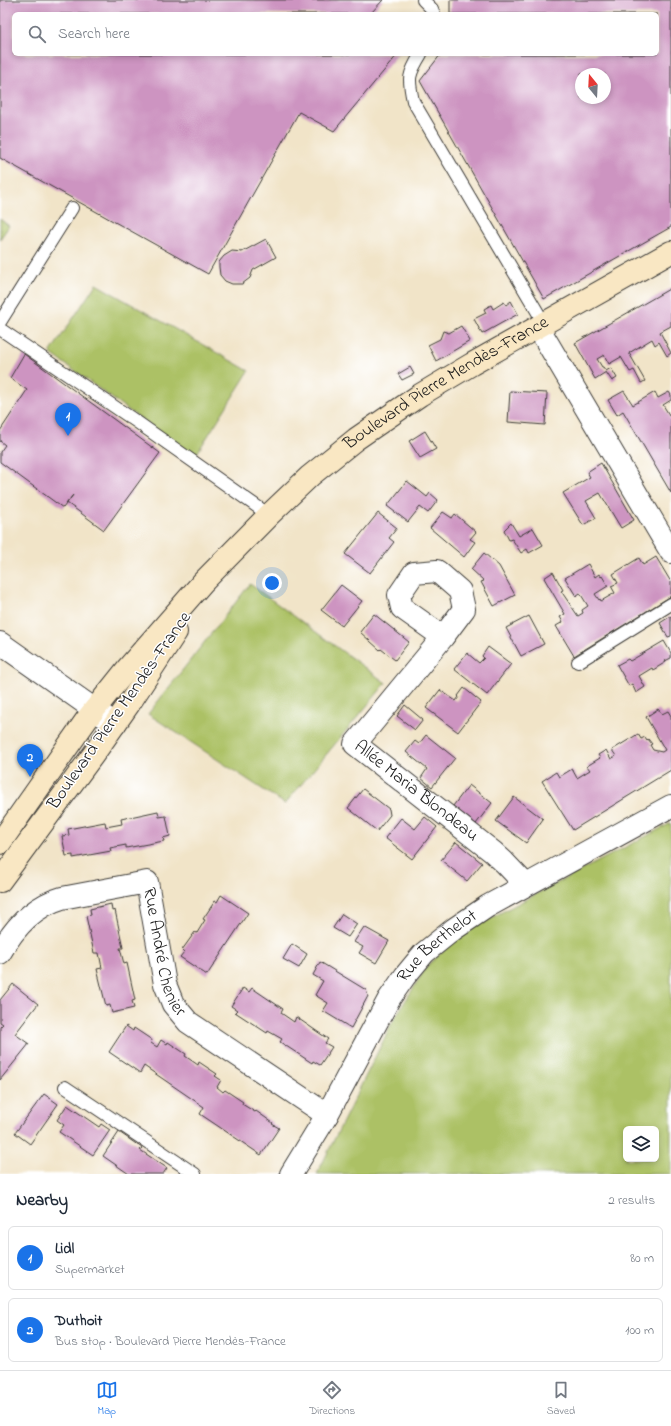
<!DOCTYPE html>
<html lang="en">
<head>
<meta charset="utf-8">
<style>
	:root { --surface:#fff; --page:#f6f6f7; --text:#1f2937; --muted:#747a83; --line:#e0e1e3; --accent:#1a73e8 }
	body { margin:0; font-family:"Indie Flower",sans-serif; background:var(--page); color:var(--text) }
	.controls { position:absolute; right:12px; bottom:12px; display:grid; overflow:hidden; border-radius:6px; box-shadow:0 2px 6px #0003 }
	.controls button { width:36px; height:36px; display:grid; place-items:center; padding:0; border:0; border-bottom:1px solid var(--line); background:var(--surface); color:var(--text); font:20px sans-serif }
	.compass { position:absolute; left:575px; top:68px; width:36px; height:36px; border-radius:50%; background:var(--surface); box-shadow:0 2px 6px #0003; rotate:342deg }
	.you { position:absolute; left:272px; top:583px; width:14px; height:14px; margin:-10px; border:3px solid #fff; border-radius:50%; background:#1a73e8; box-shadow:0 0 0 6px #1a73e833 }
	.badge { display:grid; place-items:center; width:26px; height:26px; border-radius:50%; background:var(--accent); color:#fff; font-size:13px; font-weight:700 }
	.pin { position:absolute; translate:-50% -33px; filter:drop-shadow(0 1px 2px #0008) }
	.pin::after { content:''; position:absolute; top:21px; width:14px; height:12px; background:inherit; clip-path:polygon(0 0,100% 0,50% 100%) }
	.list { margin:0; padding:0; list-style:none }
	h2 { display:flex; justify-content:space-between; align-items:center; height:52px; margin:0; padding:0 16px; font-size:17px }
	h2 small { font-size:13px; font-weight:400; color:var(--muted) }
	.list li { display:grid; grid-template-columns:26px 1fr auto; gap:12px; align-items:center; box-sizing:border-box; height:64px; margin:0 8px 8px; padding:0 8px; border:1px solid var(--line); border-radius:6px }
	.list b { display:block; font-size:15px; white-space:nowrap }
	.list p { margin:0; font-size:13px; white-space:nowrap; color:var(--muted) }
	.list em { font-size:13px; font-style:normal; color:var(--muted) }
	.icon { flex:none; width:22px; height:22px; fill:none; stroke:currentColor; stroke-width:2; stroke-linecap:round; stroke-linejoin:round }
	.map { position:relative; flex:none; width:671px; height:1174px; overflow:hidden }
	.search { position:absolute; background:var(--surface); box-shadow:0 2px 6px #0003; left:12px; right:12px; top:12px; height:44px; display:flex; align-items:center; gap:10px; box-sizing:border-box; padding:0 14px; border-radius:6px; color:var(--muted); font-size:15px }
	.sheet { height:196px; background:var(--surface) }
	nav { display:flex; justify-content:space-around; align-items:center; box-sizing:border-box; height:56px; border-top:1px solid var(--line); background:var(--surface); font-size:11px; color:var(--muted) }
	nav a { display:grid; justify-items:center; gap:2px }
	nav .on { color:var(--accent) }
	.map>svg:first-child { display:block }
</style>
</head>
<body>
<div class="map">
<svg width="671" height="1174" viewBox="0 0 671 1174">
	<rect width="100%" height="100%" fill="#fff"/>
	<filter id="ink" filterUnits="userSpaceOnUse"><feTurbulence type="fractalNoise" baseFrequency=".025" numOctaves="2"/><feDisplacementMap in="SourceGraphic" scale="8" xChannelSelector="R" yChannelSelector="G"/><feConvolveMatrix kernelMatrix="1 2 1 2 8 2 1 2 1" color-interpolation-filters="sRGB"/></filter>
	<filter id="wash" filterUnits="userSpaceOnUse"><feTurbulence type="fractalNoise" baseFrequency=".012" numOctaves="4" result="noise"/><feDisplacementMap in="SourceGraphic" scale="16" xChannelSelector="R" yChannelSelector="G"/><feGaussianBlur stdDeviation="0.9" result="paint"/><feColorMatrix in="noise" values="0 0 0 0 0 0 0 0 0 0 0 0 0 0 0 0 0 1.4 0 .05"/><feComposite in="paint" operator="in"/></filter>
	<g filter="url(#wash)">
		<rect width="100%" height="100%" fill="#f1e4c8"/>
		<g fill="#acc165" stroke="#646e40" fill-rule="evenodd">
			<polygon points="0,219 9,226 0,239"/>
			<polygon points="96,284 249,371 194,458 50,353"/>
			<polygon points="250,584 386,683 285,804 148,714"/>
			<path d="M671,823v351h-354l77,-155 33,-53 37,-34zM626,1129h30v30h-30z"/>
		</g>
		<g id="blocks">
			<g fill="#cd94c1" fill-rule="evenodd">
				<polygon points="0,0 383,0 371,13 373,14 14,14 14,54 398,54 334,131 299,112 208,274 0,158"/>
				<path d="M450,0h221v227l-127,72 -124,-218 21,-27h216v-40h-207zM581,74h24v24h-24z"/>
				<polygon points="266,239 276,257 253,270 250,278 242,284 232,284 225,281 220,275 219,267 219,262 224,256 232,251 242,252"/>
				<polygon points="671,288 671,326 660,332 671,353 667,356 659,342 655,345 652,339 629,353 645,381 641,383 634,370 630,372 621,357 609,364 604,355 597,359 602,367 603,367 606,371 611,368 617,378 612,381 606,372 595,379 575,343"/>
				<polygon points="511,301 518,314 482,334 474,319 486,313 484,309 491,305 493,309 504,302 506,305"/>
				<polygon points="461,326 470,341 436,361 428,345 440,339 443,331 449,333"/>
				<polygon points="24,354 160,453 104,530 67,503 73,495 63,508 0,462 0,452 5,445 0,441 0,431 27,390 10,378"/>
				<polygon points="410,367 414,374 402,380 398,374"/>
				<polygon points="510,391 547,393 545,425 508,422"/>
				<polygon points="624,391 633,405 655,392 658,398 669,392 671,395 671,400 663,405 671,418 671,493 623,411 617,415 608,400"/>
				<polygon points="425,431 436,449 420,458 409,441"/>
				<polygon points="601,463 634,520 621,528 600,493 586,501 596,518 583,525 563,493 590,477 587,472"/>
				<polygon points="407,481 427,497 430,493 438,500 428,513 420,507 408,522 387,506"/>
				<polygon points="443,512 452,518 455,514 476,532 470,539 475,542 464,557 430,528"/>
				<polygon points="378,513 397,528 389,538 394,542 370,573 345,554"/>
				<polygon points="511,523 519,536 533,528 543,545 529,553 527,549 521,553 512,539 509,540 504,530"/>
				<polygon points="484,553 499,566 515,595 494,606 481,582 484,581 471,569"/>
				<polygon points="656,557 671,582 671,596 574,656 556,626 563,622 560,617 565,614 544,578 553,572 563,590 561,591 578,616 583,613 582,610 588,606 580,593 576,596 565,578 588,564 595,577 599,574 601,577 602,576 608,586 595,594 599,600 600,599 601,601 615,593 611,586 618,583 613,574 639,558 643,565"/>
				<polygon points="341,585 362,601 342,626 321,610"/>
				<polygon points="374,614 409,642 395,660 381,649 380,650 360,632"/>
				<polygon points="529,616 544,644 521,656 506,628"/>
				<polygon points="671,616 671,636 668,637 660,623"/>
				<polygon points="664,641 671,653 671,658 665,661 666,662 653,670 652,668 639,676 645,687 636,693 632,684 629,686 617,665 628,659 630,661"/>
				<polygon points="488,647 511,664 487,695 454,669 467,653 479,663 484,658 482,656"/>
				<polygon points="464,688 481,702 458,732 426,708 440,690 456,701 459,697 458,696"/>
				<polygon points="405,705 423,720 415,730 397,716"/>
				<polygon points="658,709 662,714 668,711 671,716 671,770 573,830 542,781 556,772 559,777 572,769 577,778 590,770 587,766 600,758 598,755 606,750 611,759 616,756 612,750 638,734 641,739 645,737 647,740 648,739 652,744 650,745 653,750 662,752 665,750 646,717"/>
				<polygon points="426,735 455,758 432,787 421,778 427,769 406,752 415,741 419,744"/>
				<polygon points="469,785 492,803 476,824 453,806"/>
				<polygon points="363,789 389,809 390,815 377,831 348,808"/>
				<polygon points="514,797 543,819 526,843 496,821"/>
				<polygon points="158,811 159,817 166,816 170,836 163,838 164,841 126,848 126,845 110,848 111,851 73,858 73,855 66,856 62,836 69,835 68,829 105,822 106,827 122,824 121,819"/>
				<polygon points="425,817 437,827 412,859 385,838 401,818 415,829"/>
				<polygon points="456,842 482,863 467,881 441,860"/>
				<polygon points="221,895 248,913 207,975 180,957 184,952 182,950 195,932 197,933 205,920 203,919 215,901 217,902"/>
				<polygon points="111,904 112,911 115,910 123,948 120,948 124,964 127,963 135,1000 132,1001 134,1008 112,1013 110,1005 106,1006 97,969 102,968 99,953 94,953 86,916 91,915 90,909"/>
				<polygon points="342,914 357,924 348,937 333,928"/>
				<polygon points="364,927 389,941 376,963 359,953 363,947 354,942"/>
				<polygon points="292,944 307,954 299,968 283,959"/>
				<polygon points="320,962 366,990 368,996 351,1028 323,1011 328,1003 315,995 323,981 313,975"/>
				<polygon points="13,984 38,1004 15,1034 29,1044 0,1080 0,1027 3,1024 0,1022 0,1000"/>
				<polygon points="243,988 249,992 252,988 283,1009 281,1013 294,1022 296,1017 328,1039 325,1043 332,1047 320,1065 313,1061 312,1063 280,1042 282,1039 268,1031 267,1033 235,1012 237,1010 231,1006"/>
				<polygon points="126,1026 133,1031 134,1028 152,1040 151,1043 157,1047 161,1040 167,1044 168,1042 186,1054 185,1056 198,1065 199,1062 217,1074 215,1076 221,1080 217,1087 223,1092 225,1090 243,1102 242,1104 255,1112 256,1111 273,1123 272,1124 279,1128 261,1155 200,1114 204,1107 144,1066 140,1073 109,1052"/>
				<polygon points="44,1094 58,1104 30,1144 15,1133"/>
				<polygon points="67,1105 99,1127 101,1124 110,1130 93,1155 59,1132 64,1125 57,1120"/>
				<polygon points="119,1132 142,1148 140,1150 167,1168 163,1174 129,1174 103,1156"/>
			</g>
		</g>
	</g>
	<g filter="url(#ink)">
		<use href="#blocks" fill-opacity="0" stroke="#3c3a36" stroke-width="1"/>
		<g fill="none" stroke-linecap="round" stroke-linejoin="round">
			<defs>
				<g id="lane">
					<polyline points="423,0 432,9 434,14"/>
					<path d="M421,54c-13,21 -13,24 -8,47l131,222"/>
					<polyline points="0,322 72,208"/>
					<polyline points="0,329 137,422 269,515"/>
					<polyline points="578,662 671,604"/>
					<polyline points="65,1087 195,1174"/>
				</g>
				<g id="street">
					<polyline points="538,327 671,552"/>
					<path id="s1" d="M443,637l-41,-29 -3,-13 15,-22 23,-2 23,20 4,18 -21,28 -88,107 138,108 11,10 21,22"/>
					<polyline points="0,643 115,724"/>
					<path id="s2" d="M0,953c14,-25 34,-47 62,-55l85,-16 18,102 8,20 15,18 139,93"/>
					<path id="s3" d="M291,1174l36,-59 62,-116 16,-23 19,-23 30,-24 34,-23 183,-100"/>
				</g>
				<g id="secondary">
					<path id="s4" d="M0,843l87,-124 40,-50 76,-87 66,-67 41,-39 46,-37 64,-44 52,-31 199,-112"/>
					<polyline points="0,881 93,755 129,704 176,632"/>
				</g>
			</defs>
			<use href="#lane" stroke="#3c3a36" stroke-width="14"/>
			<use href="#street" stroke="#3c3a36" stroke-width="24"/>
			<use href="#secondary" stroke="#3c3a36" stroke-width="24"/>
			<use href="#lane" stroke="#fff" stroke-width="12"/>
			<use href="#street" stroke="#fff" stroke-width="22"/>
			<use href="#secondary" stroke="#f9e7c3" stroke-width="22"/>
		</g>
	</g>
	<g text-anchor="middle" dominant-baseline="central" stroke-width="3" stroke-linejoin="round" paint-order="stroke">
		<g font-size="18" fill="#1c1c1c" stroke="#fff">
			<text stroke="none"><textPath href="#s4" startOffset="647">Boulevard Pierre Mendès-France</textPath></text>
			<text transform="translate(120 711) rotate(-55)">Boulevard Pierre Mendès-France</text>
			<text stroke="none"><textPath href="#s1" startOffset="413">Allée Maria Blondeau</textPath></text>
			<text stroke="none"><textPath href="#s3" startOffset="273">Rue Berthelot</textPath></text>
			<text stroke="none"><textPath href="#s2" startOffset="244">Rue André Chenier</textPath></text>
		</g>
	</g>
</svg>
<div class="controls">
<button><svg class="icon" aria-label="layers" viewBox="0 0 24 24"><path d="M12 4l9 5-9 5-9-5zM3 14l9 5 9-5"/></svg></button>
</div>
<svg class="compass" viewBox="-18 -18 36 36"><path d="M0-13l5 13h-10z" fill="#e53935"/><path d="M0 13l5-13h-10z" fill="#747a83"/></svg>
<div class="you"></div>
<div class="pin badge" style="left:68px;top:436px">1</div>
<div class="pin badge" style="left:30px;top:777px">2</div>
<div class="search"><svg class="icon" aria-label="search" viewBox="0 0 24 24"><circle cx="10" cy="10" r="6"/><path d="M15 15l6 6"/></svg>Search here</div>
</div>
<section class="sheet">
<h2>Nearby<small>2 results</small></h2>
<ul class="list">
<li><span class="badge">1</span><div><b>Lidl</b><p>Supermarket</p></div><em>80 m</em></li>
<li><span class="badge">2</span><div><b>Duthoit</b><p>Bus stop · Boulevard Pierre Mendès-France</p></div><em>100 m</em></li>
</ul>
</section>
<nav>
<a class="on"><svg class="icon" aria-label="map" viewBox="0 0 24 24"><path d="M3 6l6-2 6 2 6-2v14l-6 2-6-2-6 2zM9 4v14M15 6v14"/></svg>Map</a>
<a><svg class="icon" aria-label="directions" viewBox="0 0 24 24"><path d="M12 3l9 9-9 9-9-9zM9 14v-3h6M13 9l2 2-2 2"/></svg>Directions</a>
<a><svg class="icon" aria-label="saved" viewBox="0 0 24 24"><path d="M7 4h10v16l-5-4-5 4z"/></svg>Saved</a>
</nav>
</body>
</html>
